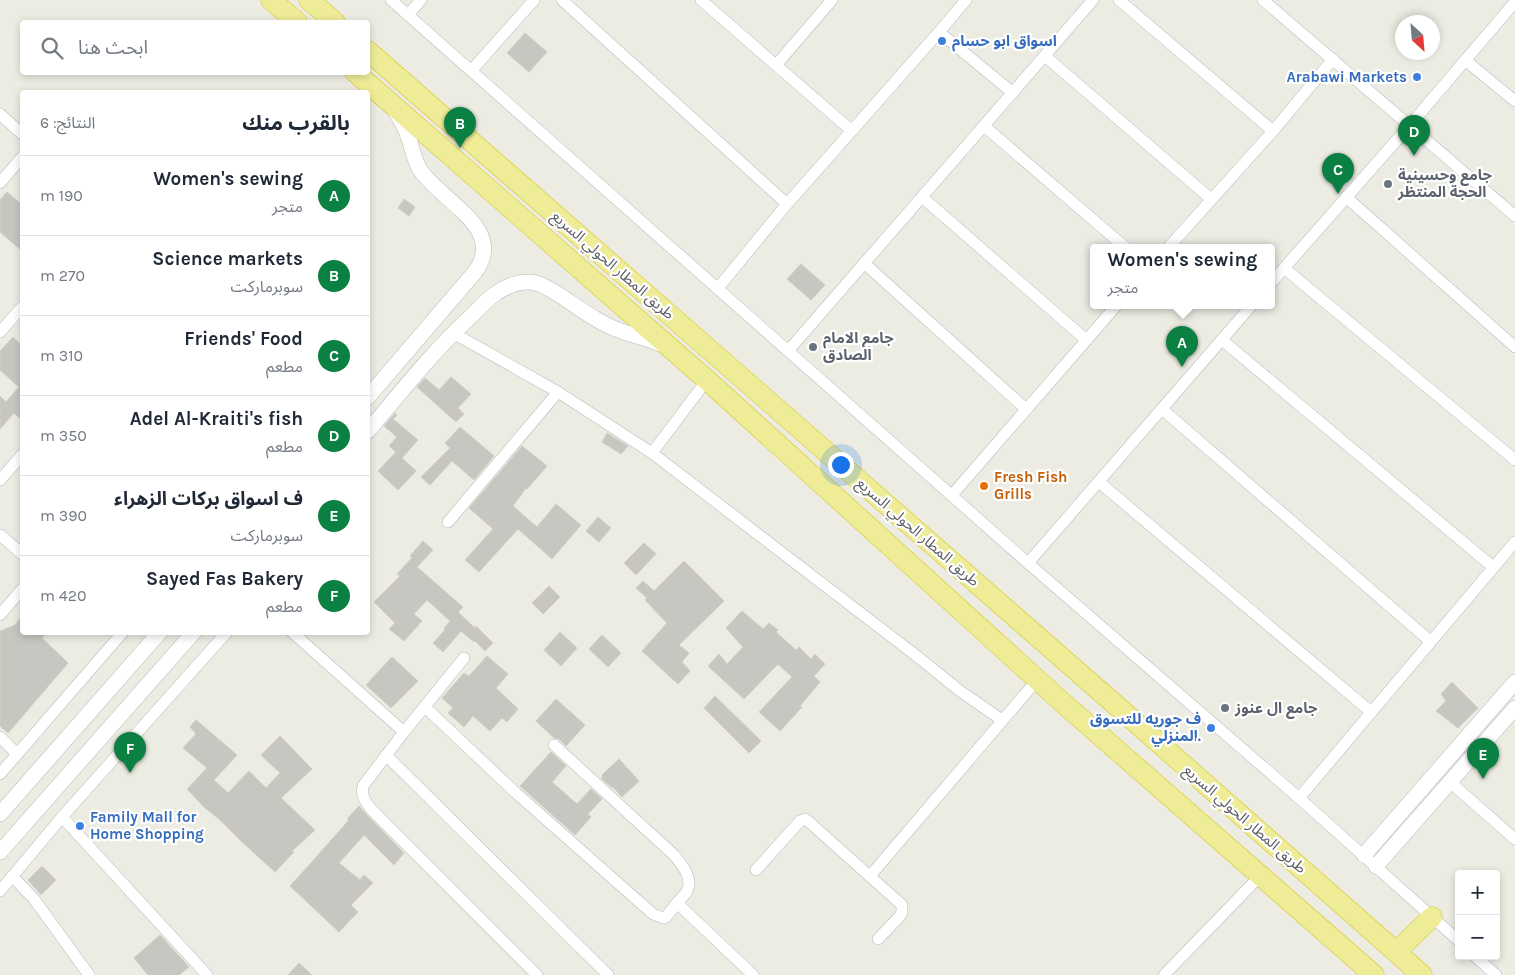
<!DOCTYPE html>
<html lang="ar">
<head>
<meta charset="utf-8">
<style>
	:root { --surface:#fff; --page:#f6f6f7; --text:#1f2937; --muted:#747a83; --line:#e0e1e3; --accent:#0b8043 }
	body { margin:0; font-family:Karla,"Noto Sans Arabic",sans-serif; background:var(--page); color:var(--text); direction:rtl }
	.controls { position:absolute; right:15px; bottom:15px; display:grid; overflow:hidden; border-radius:5px; box-shadow:0 2px 8px #0003 }
	.controls button { width:45px; height:45px; display:grid; place-items:center; padding:0; border:0; border-bottom:1px solid var(--line); background:var(--surface); color:var(--text); font:25px sans-serif }
	.compass { position:absolute; left:1395px; top:15px; width:45px; height:45px; border-radius:50%; background:var(--surface); box-shadow:0 2px 8px #0003; rotate:154deg }
	.you { position:absolute; left:840px; top:464px; width:18px; height:18px; margin:-12px; border:4px solid #fff; border-radius:50%; background:#1a73e8; box-shadow:0 0 0 8px #1a73e833 }
	.badge { display:grid; place-items:center; width:32px; height:32px; border-radius:50%; background:var(--accent); color:#fff; font-size:16px; font-weight:700 }
	.pin { position:absolute; translate:-50% -41px; filter:drop-shadow(0 1px 2px #0008) }
	.pin::after { content:''; position:absolute; top:26px; width:18px; height:15px; background:inherit; clip-path:polygon(0 0,100% 0,50% 100%) }
	.popup { position:absolute; left:1090px; top:244px; width:185px; height:65px; box-sizing:border-box; display:grid; place-content:center; border-radius:5px; background:var(--surface); filter:drop-shadow(0 1px 4px #0005); font-size:16px; white-space:nowrap; color:var(--muted) }
	.popup b { font-size:19px; color:var(--text) }
	.popup::after { content:''; position:absolute; left:50%; top:100%; margin-left:-10px; border:10px solid transparent; border-top-color:var(--surface) }
	.list { margin:0; padding:0; list-style:none }
	h2 { display:flex; justify-content:space-between; align-items:center; height:65px; margin:0; padding:0 20px; font-size:21px }
	h2 small { font-size:16px; font-weight:400; color:var(--muted) }
	.list li { display:grid; grid-template-columns:32px 1fr auto; gap:15px; align-items:center; box-sizing:border-box; height:80px; padding:0 20px; border-top:1px solid var(--line) }
	.list b { display:block; font-size:19px; white-space:nowrap }
	.list p { margin:0; font-size:16px; white-space:nowrap; color:var(--muted) }
	.list em { font-size:16px; font-style:normal; color:var(--muted) }
	.icon { flex:none; width:28px; height:28px; fill:none; stroke:currentColor; stroke-width:2; stroke-linecap:round; stroke-linejoin:round }
	.map { position:relative; flex:none; width:1515px; height:975px; overflow:hidden; direction:ltr }
	.search { position:absolute; background:var(--surface); box-shadow:0 2px 8px #0003; left:20px; top:20px; width:350px; height:55px; display:flex; align-items:center; gap:12px; box-sizing:border-box; padding:0 18px; border-radius:5px; color:var(--muted); font-size:19px }
	.panel { position:absolute; background:var(--surface); box-shadow:0 2px 8px #0003; left:20px; top:90px; width:350px; height:545px; border-radius:5px; direction:rtl }
	.map>svg:first-child { display:block }
</style>
</head>
<body>
<div class="map">
<svg width="1515" height="975" viewBox="0 0 1515 975">
	<rect width="100%" height="100%" fill="#ecece3"/>
	<g fill="#c7c6c0" stroke="#d0cfc2">
		<polygon points="525,33 547,52 529,72 507,53"/>
		<polygon points="7,192 22,205 22,251 0,232 0,200"/>
		<polygon points="404,199 415,207 409,216 398,208"/>
		<polygon points="801,264 825,285 811,300 787,279"/>
		<polygon points="13,337 22,346 22,420 14,413 0,429 0,396 6,402 19,387 0,370 0,351"/>
		<polygon points="451,377 471,394 458,408 464,414 456,422 417,387 425,378 439,390"/>
		<polygon points="395,413 397,415 393,419 418,440 402,458 416,471 398,490 378,471 396,452 389,446 397,437 384,426"/>
		<polygon points="460,427 494,456 474,480 452,461 430,485 421,477 450,448 445,443"/>
		<polygon points="607,433 628,446 621,454 602,442"/>
		<polygon points="522,446 547,466 527,489 526,488 513,506 537,527 556,504 581,525 552,559 518,529 479,572 465,560 493,529 469,508"/>
		<polygon points="598,517 611,528 599,542 586,531"/>
		<polygon points="423,541 433,550 417,567 463,607 458,612 475,628 476,626 493,643 485,651 475,641 474,642 461,631 443,652 433,643 445,630 444,629 450,621 427,600 414,614 422,621 404,641 389,629 395,623 374,602 400,576 397,574 412,558 410,556"/>
		<polygon points="644,543 656,554 636,575 624,563"/>
		<polygon points="684,561 724,601 679,645 689,653 682,662 690,671 678,684 642,651 667,623 645,600 647,598 636,588 643,581 654,591"/>
		<polygon points="549,586 560,597 543,614 532,603"/>
		<polygon points="742,611 763,629 769,623 778,630 776,632 796,650 799,647 811,659 815,654 825,664 814,676 820,682 800,706 802,707 780,731 759,712 792,677 778,664 744,699 708,666 719,654 727,664 743,647 726,628"/>
		<polygon points="22,616 22,632 48,632 42,638 68,663 8,733 0,726 0,631 15,625"/>
		<polygon points="560,632 577,648 561,666 544,650"/>
		<polygon points="602,635 621,653 608,667 589,649"/>
		<polygon points="487,656 508,674 496,688 518,709 507,722 502,718 490,731 473,716 464,727 448,713 453,708 442,698 464,673 469,676"/>
		<polygon points="392,657 418,681 391,708 366,685"/>
		<polygon points="1452,682 1478,708 1458,728 1436,711 1446,701 1441,694"/>
		<polygon points="715,696 761,741 749,753 704,708"/>
		<polygon points="556,699 585,725 566,746 559,739 554,738 536,721"/>
		<polygon points="196,720 237,755 214,780 228,793 249,771 266,788 280,773 261,755 280,736 312,769 281,798 315,830 292,851 294,852 275,872 241,841 219,819 205,808 187,789 207,768 183,748 196,734 190,727"/>
		<polygon points="551,752 566,766 552,782 577,804 591,789 602,799 588,814 591,817 575,835 520,786"/>
		<polygon points="619,759 639,781 622,797 613,787 612,788 601,778 603,776 602,775"/>
		<polygon points="359,806 366,814 404,853 394,865 364,835 339,863 360,880 364,875 373,883 351,905 358,912 339,932 290,886 310,864 349,820 347,819"/>
		<polygon points="42,866 56,880 41,895 28,880"/>
		<polygon points="160,935 189,967 179,975 148,975 134,958"/>
		<polygon points="299,963 312,975 288,975"/>
	</g>
	<g fill="none" stroke-linecap="round" stroke-linejoin="round">
		<defs>
			<g id="street">
				<polyline points="391,0 1028,563 1299,798 1459,941"/>
				<polyline points="562,0 787,204"/>
				<polyline points="701,0 852,131"/>
				<polyline points="1119,0 1273,131"/>
				<polyline points="1263,0 1515,216"/>
				<polyline points="408,15 421,0"/>
				<polyline points="939,32 1013,93"/>
				<polyline points="1045,56 1211,199"/>
				<polyline points="1465,60 1515,101"/>
				<polyline points="777,64 832,0"/>
				<polyline points="471,71 534,0"/>
				<polyline points="0,114 22,134"/>
				<polyline points="984,126 1126,248"/>
				<polyline points="0,183 22,157"/>
				<polyline points="922,197 1085,339"/>
				<polyline points="1346,197 1515,347"/>
				<polyline points="1168,248 1273,131 1333,59"/>
				<polyline points="864,263 1026,409"/>
				<polyline points="1284,268 1515,460"/>
				<polyline points="1271,283 1410,125 1515,2"/>
				<polyline points="718,288 787,204 939,32 966,0"/>
				<polyline points="0,332 22,307"/>
				<polyline points="453,333 558,392 652,453 918,657 960,691 1002,720"/>
				<polyline points="1222,340 1493,567"/>
				<polyline points="788,351 1093,0"/>
				<polyline points="1162,409 1430,641"/>
				<polyline points="652,453 707,380"/>
				<polyline points="0,480 22,455"/>
				<polyline points="1099,482 1371,712"/>
				<polyline points="952,495 1116,306"/>
				<polyline points="448,522 558,392"/>
				<polyline points="0,535 22,554"/>
				<polyline points="1028,563 1251,306"/>
				<polyline points="0,615 22,589"/>
				<polyline points="292,632 404,732"/>
				<path d="M464,658l-60,74 -41,54c-2,10 2,15 8,23l166,166"/>
				<polyline points="425,707 516,793 653,914 663,918 666,917 677,903 753,975"/>
				<polyline points="0,737 17,754"/>
				<path d="M554,745l120,110c7,9 20,23 13,36 -2,4 -7,8 -10,12"/>
				<polyline points="386,755 608,975"/>
				<polyline points="0,774 123,632"/>
				<polyline points="1450,782 1515,839"/>
				<polyline points="1299,798 1515,542"/>
				<polyline points="62,817 207,975"/>
				<polyline points="756,870 800,821 805,819 808,821 902,905 902,912 900,916 878,939"/>
				<polyline points="12,876 34,899 89,975"/>
				<polyline points="870,876 1037,680"/>
				<polyline points="0,891 62,817 227,632"/>
				<polyline points="1475,956 1496,975"/>
				<polyline points="1164,975 1260,876"/>
			</g>
			<g id="secondary">
				<path d="M368,397l107,-125c32,-43 -33,-70 -54,-101 -7,-10 -8,-21 -12,-32 -3,-10 -8,-19 -14,-28"/>
				<path d="M368,431c32,-38 63,-77 99,-111 9,-8 18,-19 28,-26 10,-7 23,-13 36,-12 10,1 18,7 27,12 20,13 40,29 63,37 13,5 26,7 39,13"/>
				<polyline points="0,814 160,632"/>
				<polyline points="0,852 194,632"/>
				<polyline points="1364,855 1515,682"/>
				<polyline points="1376,866 1515,708"/>
			</g>
			<g id="highway">
				<polyline points="271,0 297,22"/>
				<polyline points="309,0 335,22"/>
				<polyline points="368,51 1118,707 1422,975"/>
				<polyline points="355,72 707,380 1063,703 1374,975"/>
				<polyline points="1396,952 1432,917"/>
			</g>
		</defs>
		<use href="#street" stroke="#b8b9be" stroke-width="12"/>
		<use href="#secondary" stroke="#b7b8be" stroke-width="16"/>
		<use href="#highway" stroke="#d3c21c" stroke-width="21"/>
		<use href="#street" stroke="#fff" stroke-width="11"/>
		<use href="#secondary" stroke="#fff" stroke-width="15"/>
		<use href="#highway" stroke="#efec97" stroke-width="20"/>
	</g>
	<g fill="#3f7fe0" stroke="#fff" stroke-width="2">
		<circle cx="942" cy="41" r="5"/>
		<circle cx="1417" cy="77" r="5"/>
		<circle cx="1211" cy="728" r="5"/>
		<circle cx="80" cy="826" r="5"/>
	</g>
	<g fill="#6b7280" stroke="#fff" stroke-width="2">
		<circle cx="1388" cy="184" r="5"/>
		<circle cx="813" cy="347" r="5"/>
		<circle cx="1225" cy="708" r="5"/>
	</g>
	<circle fill="#e8710a" stroke="#fff" stroke-width="2" cx="984" cy="486" r="5"/>
	<g text-anchor="middle" dominant-baseline="central" stroke-width="4.5" stroke-linejoin="round" paint-order="stroke">
		<g font-size="15" font-weight="bold" fill="#366cbe" stroke="#fff" text-anchor="start">
			<text x="952" y="41">اسواق ابو حسام</text>
			<text x="1407" y="77" text-anchor="end">Arabawi Markets</text>
			<text x="1201" y="719" text-anchor="end">ف جوريه للتسوق<tspan x="1201" dy="17">المنزلي.</tspan></text>
			<text x="90" y="817">Family Mall for<tspan x="90" dy="17">Home Shopping</tspan></text>
		</g>
		<g font-size="15" font-weight="bold" fill="#5b616d" stroke="#fff" text-anchor="start">
			<text x="1398" y="175">جامع وحسينية<tspan x="1398" dy="17">الحجة المنتظر</tspan></text>
			<text x="823" y="338">جامع الامام<tspan x="823" dy="17">الصادق</tspan></text>
			<text x="1235" y="708">جامع ال عنوز</text>
		</g>
		<g font-size="15" fill="#5b5d62" stroke="#fff">
			<text transform="translate(613 265) rotate(41)">طريق المطار الحولي السريع</text>
			<text transform="translate(918 532) rotate(41)">طريق المطار الحولي السريع</text>
			<text transform="translate(1245 819) rotate(41)">طريق المطار الحولي السريع</text>
		</g>
		<g font-size="15" font-weight="bold" fill="#c56008" stroke="#fff" text-anchor="start">
			<text x="994" y="477">Fresh Fish<tspan x="994" dy="17">Grills</tspan></text>
		</g>
	</g>
</svg>
<div class="controls">
<button>+</button>
<button>−</button>
</div>
<svg class="compass" viewBox="-18 -18 36 36"><path d="M0-13l5 13h-10z" fill="#e53935"/><path d="M0 13l5-13h-10z" fill="#747a83"/></svg>
<div class="you"></div>
<div class="pin badge" style="left:1182px;top:367px">A</div>
<div class="popup"><b>Women's sewing</b>متجر</div>
<div class="pin badge" style="left:460px;top:148px">B</div>
<div class="pin badge" style="left:1338px;top:194px">C</div>
<div class="pin badge" style="left:1414px;top:156px">D</div>
<div class="pin badge" style="left:1483px;top:779px">E</div>
<div class="pin badge" style="left:130px;top:773px">F</div>
<div class="search"><svg class="icon" aria-label="search" viewBox="0 0 24 24"><circle cx="10" cy="10" r="6"/><path d="M15 15l6 6"/></svg>ابحث هنا</div>
<section class="panel">
<h2>بالقرب منك<small>النتائج: 6</small></h2>
<ul class="list">
<li><span class="badge">A</span><div><b>Women's sewing</b><p>متجر</p></div><em>190 m</em></li>
<li><span class="badge">B</span><div><b>Science markets</b><p>سوبرماركت</p></div><em>270 m</em></li>
<li><span class="badge">C</span><div><b>Friends' Food</b><p>مطعم</p></div><em>310 m</em></li>
<li><span class="badge">D</span><div><b>Adel Al-Kraiti's fish</b><p>مطعم</p></div><em>350 m</em></li>
<li><span class="badge">E</span><div><b>ف اسواق بركات الزهراء</b><p>سوبرماركت</p></div><em>390 m</em></li>
<li><span class="badge">F</span><div><b>Sayed Fas Bakery</b><p>مطعم</p></div><em>420 m</em></li>
</ul>
</section>
</div>
</body>
</html>
